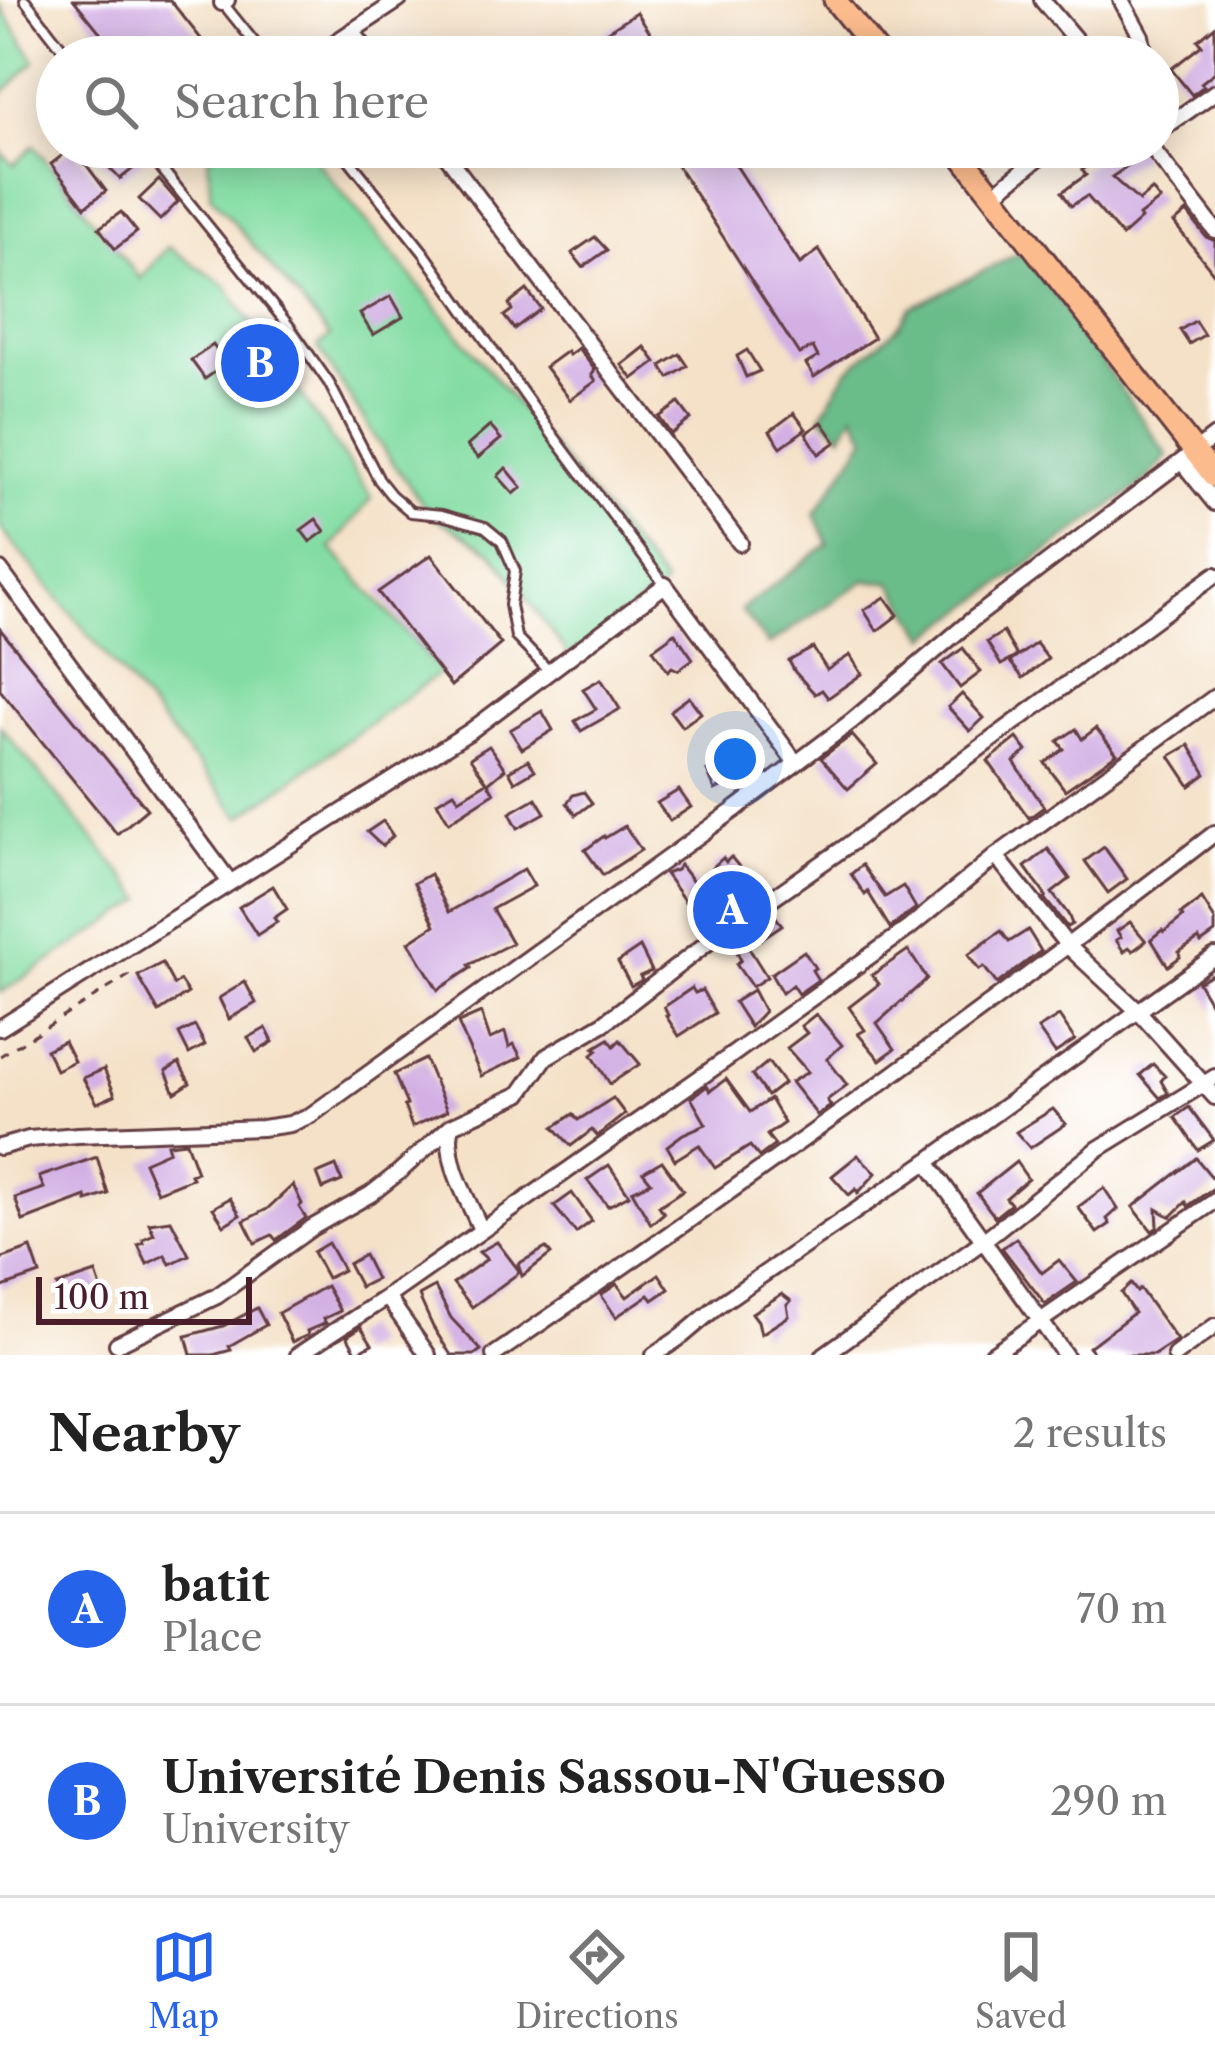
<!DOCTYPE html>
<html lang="en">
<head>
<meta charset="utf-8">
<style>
	:root { --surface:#fff; --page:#f2f2f2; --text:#222; --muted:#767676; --line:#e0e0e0; --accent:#2563eb }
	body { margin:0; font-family:"Libre Caslon Text",serif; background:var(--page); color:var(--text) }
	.scale { position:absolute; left:36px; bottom:30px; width:216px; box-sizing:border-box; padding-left:12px; border:6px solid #4a1f2b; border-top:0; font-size:33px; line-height:42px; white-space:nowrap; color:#4a1f2b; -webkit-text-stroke:9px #fff; paint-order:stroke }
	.you { position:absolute; left:735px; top:759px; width:42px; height:42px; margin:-30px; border:9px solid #fff; border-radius:50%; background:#1a73e8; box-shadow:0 0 0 18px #1a73e833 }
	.badge { display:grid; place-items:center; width:78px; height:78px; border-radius:50%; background:var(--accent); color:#fff; font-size:39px; font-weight:700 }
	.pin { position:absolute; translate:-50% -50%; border:6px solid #fff; box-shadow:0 3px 12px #0006 }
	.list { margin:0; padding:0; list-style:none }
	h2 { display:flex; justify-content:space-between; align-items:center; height:156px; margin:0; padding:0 48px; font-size:51px }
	h2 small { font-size:39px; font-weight:400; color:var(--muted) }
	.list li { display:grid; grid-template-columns:78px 1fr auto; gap:36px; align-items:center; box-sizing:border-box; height:192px; padding:0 48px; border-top:3px solid var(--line) }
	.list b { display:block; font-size:45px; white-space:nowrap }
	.list p { margin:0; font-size:39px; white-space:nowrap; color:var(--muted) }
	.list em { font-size:39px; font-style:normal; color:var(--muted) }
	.icon { flex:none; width:66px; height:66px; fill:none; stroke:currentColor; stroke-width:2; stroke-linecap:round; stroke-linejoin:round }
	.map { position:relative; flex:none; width:1215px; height:1355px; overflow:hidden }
	.search { position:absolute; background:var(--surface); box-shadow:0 6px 30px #0003; left:36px; right:36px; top:36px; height:132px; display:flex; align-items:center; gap:30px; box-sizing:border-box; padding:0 42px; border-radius:66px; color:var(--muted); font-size:45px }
	.sheet { height:540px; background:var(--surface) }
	nav { display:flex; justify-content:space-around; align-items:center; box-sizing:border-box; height:168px; border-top:3px solid var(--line); background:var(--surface); font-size:33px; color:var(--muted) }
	nav a { display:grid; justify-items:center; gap:6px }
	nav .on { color:var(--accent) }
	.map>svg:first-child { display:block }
</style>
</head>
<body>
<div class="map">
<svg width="1215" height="1355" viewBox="0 0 1215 1355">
	<rect width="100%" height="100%" fill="#fff"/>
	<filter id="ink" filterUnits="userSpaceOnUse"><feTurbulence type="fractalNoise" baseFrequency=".00833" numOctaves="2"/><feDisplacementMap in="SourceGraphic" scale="24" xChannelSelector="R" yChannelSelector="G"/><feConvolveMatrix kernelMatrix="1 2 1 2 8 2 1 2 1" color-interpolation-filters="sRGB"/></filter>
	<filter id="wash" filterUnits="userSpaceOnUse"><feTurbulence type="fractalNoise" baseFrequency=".004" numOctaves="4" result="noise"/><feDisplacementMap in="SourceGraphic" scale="48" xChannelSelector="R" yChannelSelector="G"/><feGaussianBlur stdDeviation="2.7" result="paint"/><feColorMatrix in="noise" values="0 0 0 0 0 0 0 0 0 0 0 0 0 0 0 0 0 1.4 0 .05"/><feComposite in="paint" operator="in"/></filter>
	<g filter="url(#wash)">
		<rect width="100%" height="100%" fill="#f4e1c7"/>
		<g fill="#83dda3" stroke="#667e67" stroke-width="3">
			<polygon points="0,5 35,61 0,96"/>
			<polygon points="34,145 140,279 168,247 225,285 372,498 331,548 441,672 241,817 0,528 0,151 14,165"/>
			<polygon points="221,147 305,147 665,585 570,657 493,553 430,514 378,442 318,347 330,336 211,196 208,158"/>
			<polygon points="0,726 144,900 0,993"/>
		</g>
		<polygon fill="#6abc89" stroke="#5a6e5a" stroke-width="3" points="1024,251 1168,456 1146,481 927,637 891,582 864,581 768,645 741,610 828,544 815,514 866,437 854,414 842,435 821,416 847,371 897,328 910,308"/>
		<g id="blocks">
			<g fill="#d3b0e4">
				<polygon points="74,0 170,0 210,50 201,57 120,57"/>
				<polygon points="637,12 666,57 607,57 595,39"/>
				<polygon points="1215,26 1215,72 1201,83 1204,86 1192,95 1171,69 1202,45 1198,40"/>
				<polygon points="73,147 106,191 85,207 51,164"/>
				<polygon points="89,147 136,147 144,160 120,179"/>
				<polygon points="665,147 724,147 800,264 819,250 874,338 814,377 806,364 818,357 813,347 799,354"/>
				<polygon points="1116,147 1140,147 1143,156 1112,177 1139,201 1152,190 1160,200 1139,216 1141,219 1122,236 1087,196 1071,206 1062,192 1086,175 1082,170"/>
				<polygon points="159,180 178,202 160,220 139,199"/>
				<polygon points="121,212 137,232 115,249 99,228"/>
				<polygon points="1187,212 1206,237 1215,241 1215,275 1174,223"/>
				<polygon points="595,237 607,250 583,267 572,253"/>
				<polygon points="527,290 541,309 514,329 504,316 512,310 509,304"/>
				<polygon points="391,296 403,317 373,335 360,314"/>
				<polygon points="1195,321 1204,335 1189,344 1180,330"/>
				<polygon points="213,345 226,364 205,379 191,360"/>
				<polygon points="645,347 656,362 633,379 622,365"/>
				<polygon points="578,348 595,370 592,375 596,381 570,400 545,367 567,351 569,355"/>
				<polygon points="747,350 760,371 746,377 737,356"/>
				<polygon points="680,354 688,366 669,378 661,366"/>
				<polygon points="679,403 691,419 671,434 659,417"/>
				<polygon points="794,413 806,429 781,447 770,431"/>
				<polygon points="822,422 836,442 819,454 806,433"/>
				<polygon points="490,426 501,439 478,458 467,446"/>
				<polygon points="506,468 522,487 514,494 498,476"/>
				<polygon points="316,519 325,531 310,542 301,530"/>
				<polygon points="431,555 501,644 451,686 378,592"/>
				<polygon points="885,597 898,615 877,631 864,610"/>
				<polygon points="0,629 147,809 117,834 0,690"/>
				<polygon points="1003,632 1017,656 1001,665 987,642"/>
				<polygon points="675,633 693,659 678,670 672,667 668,671 653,649"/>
				<polygon points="1036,643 1048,659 1023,678 1010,662"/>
				<polygon points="813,648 827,670 850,655 862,674 828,698 822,690 815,694 795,672 789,661"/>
				<polygon points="963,648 981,672 960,688 942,664"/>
				<polygon points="601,679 620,709 581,731 575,721 596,709 583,689"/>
				<polygon points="962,694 984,718 970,731 948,707"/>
				<polygon points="689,697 701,713 682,727 670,711"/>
				<polygon points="542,711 553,730 522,749 510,730"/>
				<polygon points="1096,728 1117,754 1065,790 1045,763 1064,749 1058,741 1076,729 1082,739"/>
				<polygon points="852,735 877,764 848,789 821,758"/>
				<polygon points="1017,738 1027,751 1014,762 1044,807 1029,818 988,761"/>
				<polygon points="1189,745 1206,774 1190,786 1170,756"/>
				<polygon points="489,746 505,769 488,783 494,793 449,822 437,802 454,792 459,799 487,782 470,758"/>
				<polygon points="528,760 535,770 515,782 509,771"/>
				<polygon points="729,761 739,784 729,789 727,784 715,790 707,771"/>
				<polygon points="679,790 691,807 670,821 657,803"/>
				<polygon points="584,792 592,803 576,815 567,803 573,795"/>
				<polygon points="536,798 545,813 518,828 510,813"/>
				<polygon points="383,821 393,836 382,846 367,832"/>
				<polygon points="625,826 641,850 603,875 585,850 604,836 605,838"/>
				<polygon points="1104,847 1127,879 1108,893 1085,861"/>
				<polygon points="1048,849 1070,879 1052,893 1068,914 1072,924 1067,927 1044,898 1046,896 1025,867"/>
				<polygon points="731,857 759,891 727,916 719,906 735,894 712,868 723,858 726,862"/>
				<polygon points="680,865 706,899 691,910 665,874 676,870"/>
				<polygon points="862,865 885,897 903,886 916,908 890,928 868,892 865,895 851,874"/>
				<polygon points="524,869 534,886 492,909 512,943 469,965 471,968 438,990 409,942 435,925 414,883 430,874 449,912"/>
				<polygon points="273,886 287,909 274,918 277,922 257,935 239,907"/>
				<polygon points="1202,899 1215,920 1215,933 1201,943 1199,939 1179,952 1180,957 1168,966 1151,939 1162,930 1164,932 1183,917 1181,914"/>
				<polygon points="774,915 782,925 761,939 754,930"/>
				<polygon points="1130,922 1146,941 1133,951 1129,947 1124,952 1116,940 1121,937 1117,931"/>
				<polygon points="1028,930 1041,951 997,984 984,967 979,970 968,955 1001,931 1009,942"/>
				<polygon points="747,945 767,977 752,987 736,964 741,960 737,952"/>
				<polygon points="640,947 652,971 640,976 642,980 631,986 618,962"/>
				<polygon points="908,950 927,979 877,1023 895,1049 880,1060 858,1034 865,1030 849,1007 879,984 872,975"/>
				<polygon points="804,951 815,968 812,970 818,980 798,994 792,985 782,993 771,974"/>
				<polygon points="162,963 174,985 180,981 188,993 159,1012 138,976"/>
				<polygon points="1215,972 1215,1011 1198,982"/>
				<polygon points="245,982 256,1003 229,1019 219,998"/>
				<polygon points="692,988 695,993 702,990 715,1013 679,1036 666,1016 668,1015 664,1007"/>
				<polygon points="753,990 764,1011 750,1027 734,1002"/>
				<polygon points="481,1013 490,1039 505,1032 509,1047 514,1044 521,1057 481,1076 458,1023"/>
				<polygon points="816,1014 842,1045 827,1059 847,1085 827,1100 831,1106 817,1115 791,1082 808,1072 787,1048 807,1033 801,1026"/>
				<polygon points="1059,1016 1075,1040 1055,1053 1038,1029"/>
				<polygon points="195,1026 205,1045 189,1054 179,1034"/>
				<polygon points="266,1028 273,1042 256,1052 248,1038"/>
				<polygon points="609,1039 614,1046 620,1040 640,1064 610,1084 592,1055 598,1050 594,1048"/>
				<polygon points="64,1041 74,1061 56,1070 46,1050"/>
				<polygon points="425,1059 447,1111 412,1127 404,1106 407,1105 394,1074"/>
				<polygon points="768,1062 784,1083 767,1096 752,1075"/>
				<polygon points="179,1063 190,1083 175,1093 166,1071"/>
				<polygon points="1153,1064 1165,1076 1161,1081 1168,1093 1160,1098 1140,1075"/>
				<polygon points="104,1069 115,1095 97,1103 83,1078"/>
				<polygon points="726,1079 750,1112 770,1099 784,1123 767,1135 775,1145 759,1157 750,1146 715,1168 699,1145 675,1160 667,1146 683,1134 706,1124 691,1098 707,1086 710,1091"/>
				<polygon points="613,1098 625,1114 597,1136 592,1130 571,1146 554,1127 573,1114 578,1120"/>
				<polygon points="1189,1107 1214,1140 1198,1150 1175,1117"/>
				<polygon points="1053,1109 1066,1124 1030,1148 1016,1132"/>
				<polygon points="186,1142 197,1172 190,1174 192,1178 157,1192 144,1162 169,1151 167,1144"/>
				<polygon points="858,1155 876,1173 858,1193 856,1189 849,1195 832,1176"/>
				<polygon points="97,1157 108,1194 87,1201 86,1197 23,1221 15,1198 44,1188 39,1177"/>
				<polygon points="1196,1158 1215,1181 1215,1187 1188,1206 1186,1202 1171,1217 1157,1209 1158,1227 1152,1231 1133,1207"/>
				<polygon points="662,1161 683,1190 659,1206 664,1213 651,1224 632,1191 651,1182 643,1172"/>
				<polygon points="1016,1162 1028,1179 1006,1198 1011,1204 995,1217 977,1193"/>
				<polygon points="609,1165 629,1195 608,1206 587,1180"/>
				<polygon points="336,1166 342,1181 323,1189 317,1174"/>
				<polygon points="293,1185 302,1204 299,1207 306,1218 276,1240 272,1235 255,1243 244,1221 267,1209"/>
				<polygon points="1104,1188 1118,1209 1107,1219 1110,1224 1097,1233 1078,1207"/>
				<polygon points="572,1193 592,1221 576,1233 554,1206"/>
				<polygon points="230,1198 240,1215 224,1225 213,1208"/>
				<polygon points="171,1220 189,1255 170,1264 165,1255 147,1264 138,1245 144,1243 143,1239 154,1234 149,1223"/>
				<polygon points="1016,1238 1042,1273 1059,1260 1077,1282 1045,1304 1002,1248"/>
				<polygon points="497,1242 520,1272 472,1307 453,1283 487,1259 479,1252"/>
				<polygon points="328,1243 343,1270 327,1278 313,1252"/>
				<polygon points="31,1248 40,1274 0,1288 0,1259"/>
				<polygon points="546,1248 551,1254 522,1276 518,1264"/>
				<polygon points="364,1255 376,1279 360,1287 348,1264"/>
				<polygon points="96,1273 103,1294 63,1307 57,1286"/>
				<polygon points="659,1274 669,1289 653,1300 649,1295 616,1317 601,1295 617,1284 627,1297"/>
				<polygon points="1131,1284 1137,1292 1140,1289 1177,1340 1154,1355 1095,1355 1089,1347 1134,1313 1121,1293"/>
				<polygon points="326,1286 340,1311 323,1319 326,1323 307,1331 308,1335 292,1342 278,1313"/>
				<polygon points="435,1287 451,1318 481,1350 474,1355 451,1355 433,1327 419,1296"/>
				<polygon points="782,1294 791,1301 787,1305 789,1316 761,1334 758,1321 752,1313"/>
				<polygon points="257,1308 266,1325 229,1346 231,1350 213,1355 191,1355 186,1336 223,1326"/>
				<polygon points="361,1327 372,1344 357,1353 347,1336"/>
			</g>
		</g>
	</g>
	<g filter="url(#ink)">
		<use href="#blocks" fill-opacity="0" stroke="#643c42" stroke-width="3"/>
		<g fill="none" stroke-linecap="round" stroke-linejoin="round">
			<defs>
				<g id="lane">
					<polyline points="25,0 69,57"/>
					<polyline points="222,2 266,57"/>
					<polyline points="144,147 289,326 329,383 379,480 391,495 411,512 442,515 485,527 502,541 515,571 510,605 516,637 549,671"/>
					<polyline points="339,147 424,253 552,434 664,584"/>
				</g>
				<g id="street">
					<polyline points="1042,0 1090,57"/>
					<polyline points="1121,0 1141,36 1145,57"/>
					<polyline points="222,3 227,0"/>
					<polyline points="352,31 372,57"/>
					<polyline points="313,57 399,0"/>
					<polyline points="1158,132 1215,92"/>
					<polyline points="440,147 740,543"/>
					<polyline points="1151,147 1215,230"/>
					<polyline points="994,194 1052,147"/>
					<polyline points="1182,462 1215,503"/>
					<polyline points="0,570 229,881"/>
					<polyline points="996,856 1068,946 1139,1012 1215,1097"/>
					<polyline points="0,1028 469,732 665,585 796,763"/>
					<path d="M451,1128c-6,37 16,68 30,102"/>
					<polyline points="0,1147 29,1139 78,1135 262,1128 290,1124 311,1115 737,808 852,721 973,619 1215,436"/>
					<polyline points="927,1162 1065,1355"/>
					<polyline points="387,1297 428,1355"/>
					<polyline points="117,1344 217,1296 313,1227 371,1194 399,1172 451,1126 520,1094 546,1057 604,1023 706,944 844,848 1215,575"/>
					<polyline points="298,1355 387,1297 725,1060 909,928 996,856 1215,697"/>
					<path d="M494,1355c245,-167 486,-340 721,-522"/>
					<polyline points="654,1355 682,1336 720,1304 927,1162 1215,956"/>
					<polyline points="824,1355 983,1241 1098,1149 1215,1077"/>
					<polyline points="991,1355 1215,1201"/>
					<polyline points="1175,1355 1215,1326"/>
				</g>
				<g id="primary">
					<polyline points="835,0 881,57"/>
					<polyline points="955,147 1215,477"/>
				</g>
			</defs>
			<use href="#lane" stroke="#643c42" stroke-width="14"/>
			<use href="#street" stroke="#643c42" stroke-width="20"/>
			<use href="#primary" stroke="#643c42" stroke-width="27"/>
			<polyline stroke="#643c42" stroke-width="3" stroke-dasharray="9 9" stroke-linecap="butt" points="0,1056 133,973"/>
			<use href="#lane" stroke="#fff" stroke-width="8"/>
			<use href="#street" stroke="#fff" stroke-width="14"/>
			<use href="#primary" stroke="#fbbb8d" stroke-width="21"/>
		</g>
	</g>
</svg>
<div class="scale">100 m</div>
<div class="you"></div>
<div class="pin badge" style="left:732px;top:910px">A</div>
<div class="pin badge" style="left:260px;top:363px">B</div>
<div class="search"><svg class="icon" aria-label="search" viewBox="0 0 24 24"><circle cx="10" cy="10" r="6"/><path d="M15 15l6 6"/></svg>Search here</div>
</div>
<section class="sheet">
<h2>Nearby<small>2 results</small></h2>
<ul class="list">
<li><span class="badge">A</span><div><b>batit</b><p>Place</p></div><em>70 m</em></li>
<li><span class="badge">B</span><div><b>Université Denis Sassou-N'Guesso</b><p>University</p></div><em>290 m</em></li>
</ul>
</section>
<nav>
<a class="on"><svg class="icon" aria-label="map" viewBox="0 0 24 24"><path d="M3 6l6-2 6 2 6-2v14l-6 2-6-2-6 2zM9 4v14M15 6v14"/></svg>Map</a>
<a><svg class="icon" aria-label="directions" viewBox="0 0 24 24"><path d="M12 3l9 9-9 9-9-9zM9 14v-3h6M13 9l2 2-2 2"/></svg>Directions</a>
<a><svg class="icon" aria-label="saved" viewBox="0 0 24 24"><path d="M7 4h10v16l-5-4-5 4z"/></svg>Saved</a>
</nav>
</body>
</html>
